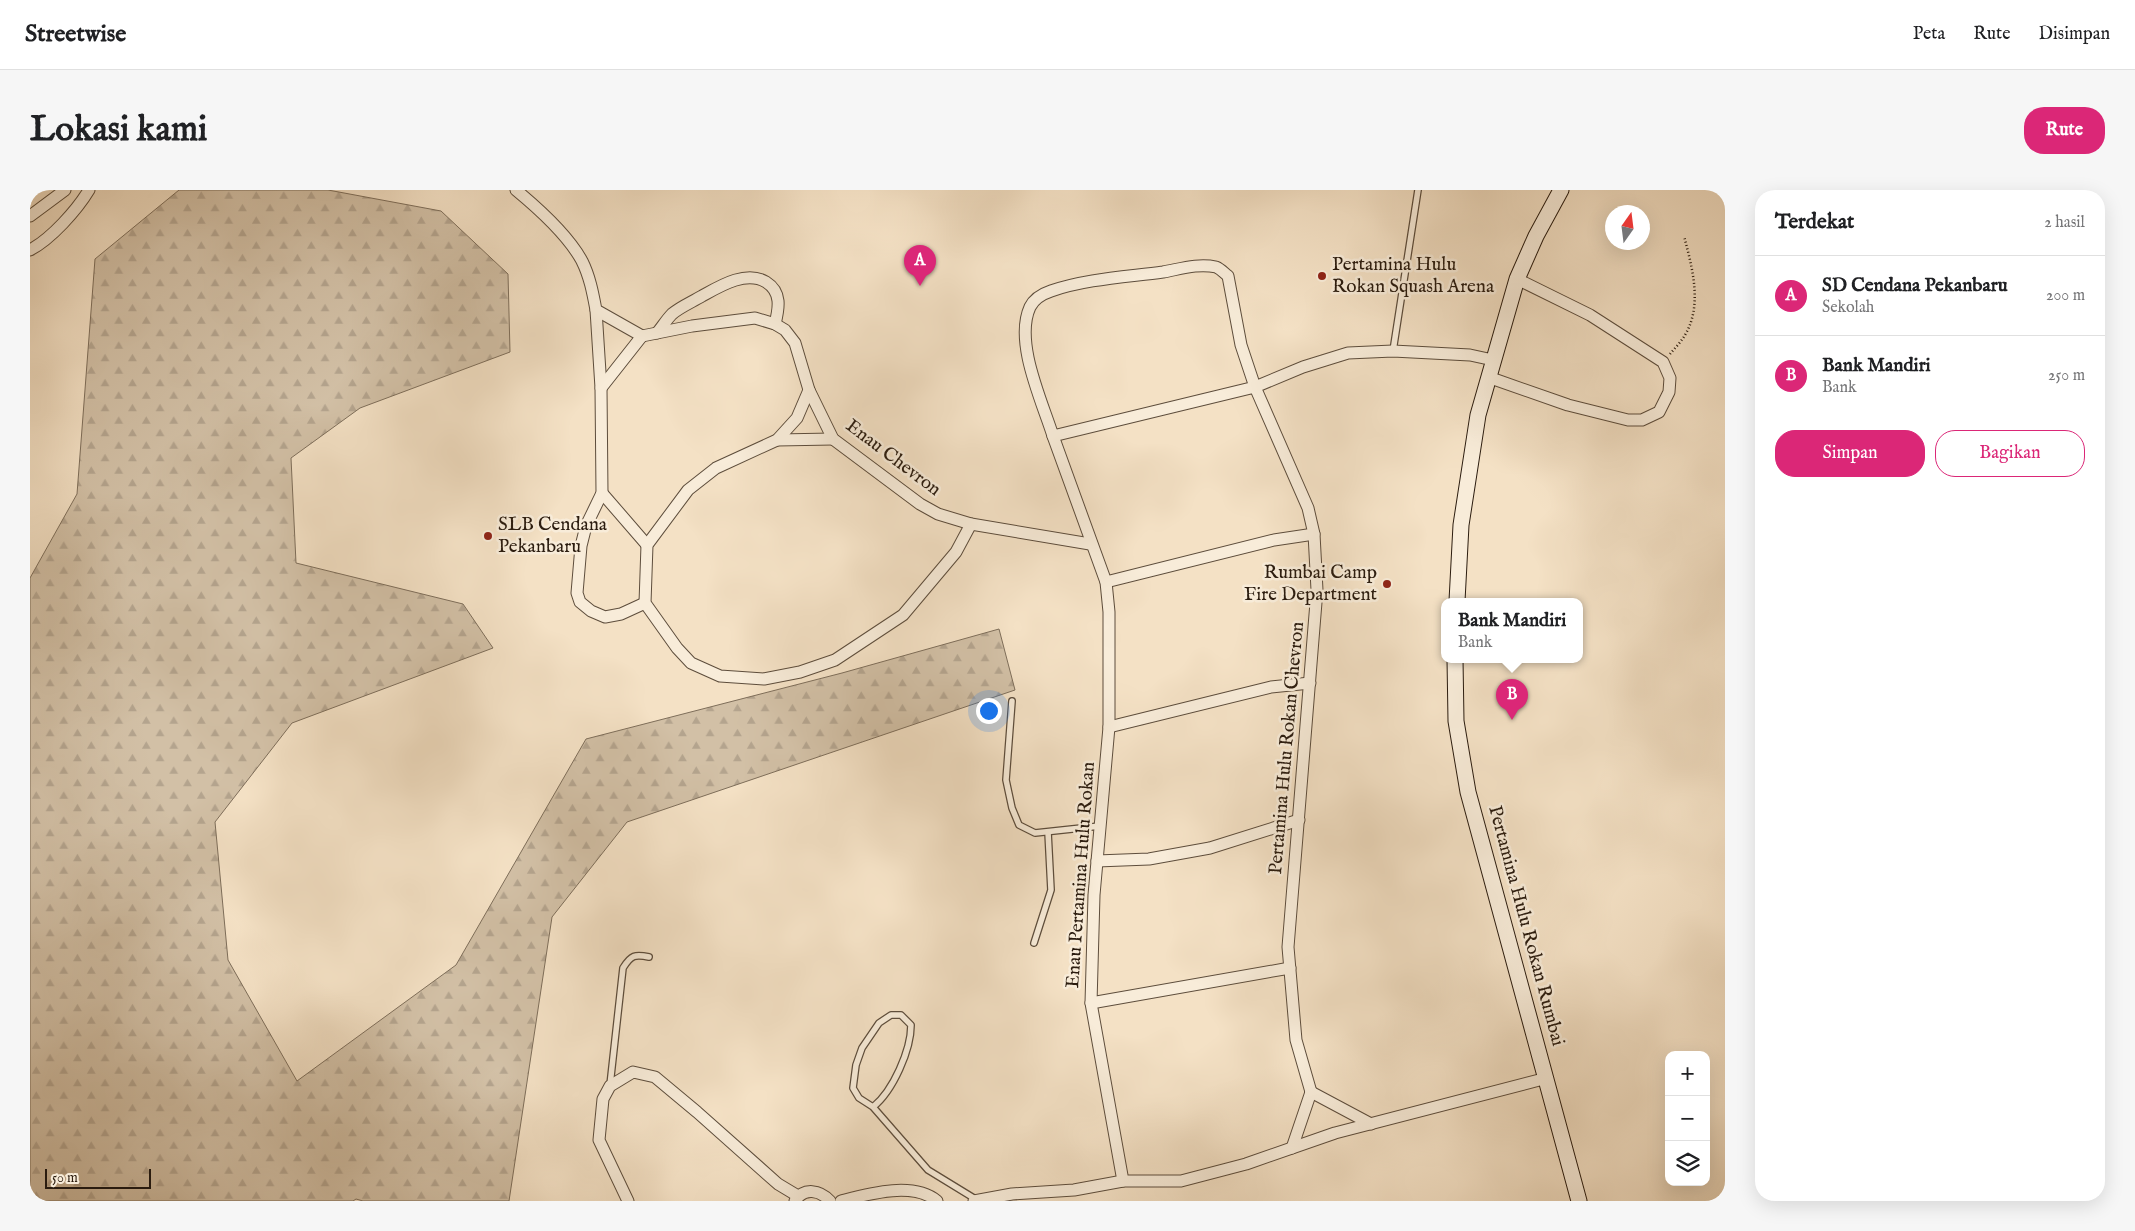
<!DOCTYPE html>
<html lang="id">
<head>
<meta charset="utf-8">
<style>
	:root { --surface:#fff; --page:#f6f6f6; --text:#202124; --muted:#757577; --line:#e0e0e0; --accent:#db2777 }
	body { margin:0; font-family:"IM FELL English",serif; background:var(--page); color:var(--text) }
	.controls { position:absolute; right:15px; bottom:15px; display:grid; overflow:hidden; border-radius:10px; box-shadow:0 5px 20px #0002 }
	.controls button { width:45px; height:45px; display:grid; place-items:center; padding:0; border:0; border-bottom:1px solid var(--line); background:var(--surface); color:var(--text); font:25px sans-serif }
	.compass { position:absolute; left:1575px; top:15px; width:45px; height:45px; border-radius:50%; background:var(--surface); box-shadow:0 5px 20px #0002; rotate:14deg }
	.scale { position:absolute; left:15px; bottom:12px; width:106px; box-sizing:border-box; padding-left:5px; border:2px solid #2b1c0f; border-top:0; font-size:14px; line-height:18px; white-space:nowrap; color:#2b1c0f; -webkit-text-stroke:4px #f8ecd9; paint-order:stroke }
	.you { position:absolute; left:958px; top:520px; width:18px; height:18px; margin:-12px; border:4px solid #fff; border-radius:50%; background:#1a73e8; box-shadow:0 0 0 8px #1a73e833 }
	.badge { display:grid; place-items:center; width:32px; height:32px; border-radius:50%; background:var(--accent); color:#fff; font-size:16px; font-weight:700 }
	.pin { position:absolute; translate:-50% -41px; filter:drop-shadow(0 1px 2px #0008) }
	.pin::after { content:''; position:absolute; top:26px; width:18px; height:15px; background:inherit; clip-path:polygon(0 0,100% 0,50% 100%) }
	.popup { position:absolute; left:1411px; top:408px; width:142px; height:65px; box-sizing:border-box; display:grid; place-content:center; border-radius:10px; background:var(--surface); filter:drop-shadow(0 1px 4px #0005); font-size:16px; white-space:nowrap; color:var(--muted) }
	.popup b { font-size:19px; color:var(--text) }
	.popup::after { content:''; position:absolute; left:50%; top:100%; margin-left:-10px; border:10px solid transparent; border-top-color:var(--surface) }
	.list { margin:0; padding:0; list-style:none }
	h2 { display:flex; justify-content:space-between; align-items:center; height:65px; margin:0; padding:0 20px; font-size:21px }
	h2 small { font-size:16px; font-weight:400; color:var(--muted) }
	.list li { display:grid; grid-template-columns:32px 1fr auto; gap:15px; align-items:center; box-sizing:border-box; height:80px; padding:0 20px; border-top:1px solid var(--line) }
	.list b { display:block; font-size:19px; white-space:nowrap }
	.list p { margin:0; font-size:16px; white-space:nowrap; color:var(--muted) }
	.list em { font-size:16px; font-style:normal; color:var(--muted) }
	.actions { display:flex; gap:10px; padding:15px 20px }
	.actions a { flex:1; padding:11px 0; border:1px solid var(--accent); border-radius:20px; text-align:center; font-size:18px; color:var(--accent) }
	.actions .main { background:var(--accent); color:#fff }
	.icon { flex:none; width:28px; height:28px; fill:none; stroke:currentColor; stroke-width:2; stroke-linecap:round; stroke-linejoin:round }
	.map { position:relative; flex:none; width:1695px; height:1011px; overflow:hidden; border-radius:20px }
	header { display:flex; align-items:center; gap:30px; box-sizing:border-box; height:70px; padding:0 25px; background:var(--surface); border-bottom:1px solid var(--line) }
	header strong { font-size:24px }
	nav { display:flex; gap:28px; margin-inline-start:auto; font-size:18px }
	.intro { display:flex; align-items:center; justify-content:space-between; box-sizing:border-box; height:120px; padding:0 30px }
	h1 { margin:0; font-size:35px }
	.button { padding:12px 22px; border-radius:20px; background:var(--accent); color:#fff; font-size:18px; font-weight:700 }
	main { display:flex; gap:30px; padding:0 30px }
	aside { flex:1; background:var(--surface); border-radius:20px; box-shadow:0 5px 20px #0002 }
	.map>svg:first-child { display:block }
</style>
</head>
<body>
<header>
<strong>Streetwise</strong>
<nav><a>Peta</a><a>Rute</a><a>Disimpan</a></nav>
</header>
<div class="intro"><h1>Lokasi kami</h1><a class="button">Rute</a></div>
<main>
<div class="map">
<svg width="1695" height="1011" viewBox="0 0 1695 1011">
	<defs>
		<pattern id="forest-firs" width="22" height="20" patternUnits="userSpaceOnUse" patternTransform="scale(1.25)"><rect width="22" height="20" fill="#d2c0a6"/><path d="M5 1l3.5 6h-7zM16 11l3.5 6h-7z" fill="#b4a48e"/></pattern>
	</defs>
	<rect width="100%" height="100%" fill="#f4e1c5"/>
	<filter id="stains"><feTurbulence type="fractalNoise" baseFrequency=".004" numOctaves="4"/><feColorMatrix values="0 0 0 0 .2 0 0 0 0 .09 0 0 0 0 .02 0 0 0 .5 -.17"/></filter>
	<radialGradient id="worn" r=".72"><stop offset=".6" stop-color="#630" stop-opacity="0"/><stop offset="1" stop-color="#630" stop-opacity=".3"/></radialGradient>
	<polygon fill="url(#forest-firs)" stroke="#7e6e5a" points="149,0 298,0 411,21 478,84 480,162 330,218 261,268 266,373 433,414 463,458 262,533 185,632 198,770 267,891 426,775 556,549 812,483 969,439 985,500 597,632 522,727 479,1011 333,1011 326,1009 323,1011 0,1011 0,388 47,304 65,69"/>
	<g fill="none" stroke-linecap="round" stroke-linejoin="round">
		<defs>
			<g id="lane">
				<polyline points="1363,161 1388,0"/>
				<polyline points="982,511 976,590 982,618 989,635 1005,643 1070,636"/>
				<polyline points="1004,753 1021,700 1018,642"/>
				<path d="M580,895l13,-117c8,-13 12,-14 26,-11"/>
				<path d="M843,917c20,-16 38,-57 38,-82l-10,-10h-10l-12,8 -17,25 -6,17 -3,23 6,10 14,9 55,63 49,30"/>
			</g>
			<g id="street">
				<path d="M486,0c23,19 52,45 66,71 8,16 11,33 14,49l46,26 50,-10 63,-8 20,6 10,6 10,13 14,47 24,49 87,65 18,10 33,10 119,20"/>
				<polyline points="0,26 35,0"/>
				<path d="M0,60c21,-11 47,-40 59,-60"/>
				<polyline points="566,120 571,198 572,303 556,336 551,356 547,403 550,412 561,421 575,427 591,424 615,413"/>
				<path d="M627,143c5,-6 10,-14 15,-19 8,-7 20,-12 30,-18 18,-10 44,-26 64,-14 16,10 13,26 9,42"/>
				<polyline points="1458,187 1538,215 1598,230 1612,230 1629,222 1639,202 1640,188 1633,172 1560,125 1487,89"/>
				<polyline points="571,198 612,146"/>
				<polyline points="779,200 767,228 747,250 686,278 658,300 617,355 615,413 647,458 661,473 690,486 734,489 770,482 805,470 873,425 926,362 941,334"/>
				<polyline points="1023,246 1076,392 1079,422 1079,537 1064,705 1061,813 1093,991 1151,991 1216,974 1305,943 1517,888"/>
				<polyline points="747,250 803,249"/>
				<polyline points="572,303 617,355"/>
				<polyline points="1076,392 1244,350 1284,344"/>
				<polyline points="1079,537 1241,497 1280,493"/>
				<polyline points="1067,671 1119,669 1180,658 1269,630"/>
				<polyline points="1061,813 1260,778"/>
				<path d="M1281,902l-15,-52 -8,-93 29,-357 -3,-56 -6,-26 -53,-121 -14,-42 -13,-69c-4,-3 -7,-7 -12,-9 -18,-4 -36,2 -53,5 -37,5 -77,7 -112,19 -9,3 -17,8 -21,16 -16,35 12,94 23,129l202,-49 48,-20 45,-14 45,-2 77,4 23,5"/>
				<polyline points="1281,902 1341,934"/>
				<polyline points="1262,958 1281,902"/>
				<polyline points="598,1011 569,950 573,909 580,896 603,882 625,887 667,922 748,994 768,1006"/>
				<path d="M765,1011c9,-14 25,-11 35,0"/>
				<path d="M811,1011c27,-7 72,-20 96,0"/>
				<polyline points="944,1011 982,1004 1044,1000 1093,991"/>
			</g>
			<g id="secondary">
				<polyline points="1427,411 1431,335 1448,225 1487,89 1506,46 1531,0"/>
				<polyline points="1425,469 1426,531 1438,602 1549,1011"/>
			</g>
		</defs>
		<use href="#lane" stroke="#5d4d3c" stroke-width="8"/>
		<use href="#street" stroke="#5d4d3c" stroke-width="13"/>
		<use href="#secondary" stroke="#2b1c0f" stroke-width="17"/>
		<path stroke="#2b1c0f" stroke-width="2.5" stroke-dasharray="1 2.5" stroke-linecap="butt" d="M1640,164c5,-6 11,-12 15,-19 18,-30 7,-68 -1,-99"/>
		<use href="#lane" stroke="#f8ecd9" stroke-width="5.5"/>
		<use href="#street" stroke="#f8ecd9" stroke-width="11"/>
		<use href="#secondary" stroke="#f8ecd9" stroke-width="15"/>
	</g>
	<g fill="#8f2418" stroke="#f8ecd9" stroke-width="2">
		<circle cx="1292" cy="86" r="5"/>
		<circle cx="458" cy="346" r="5"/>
		<circle cx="1357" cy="394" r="5"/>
	</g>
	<g text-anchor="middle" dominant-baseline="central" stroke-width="5" stroke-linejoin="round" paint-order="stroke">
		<g font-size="19" fill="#2b1c0f" stroke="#f8ecd9" text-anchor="start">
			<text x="1302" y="75">Pertamina Hulu<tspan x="1302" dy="22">Rokan Squash Arena</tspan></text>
			<text x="468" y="335">SLB Cendana<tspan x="468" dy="22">Pekanbaru</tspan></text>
			<text x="1347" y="383" text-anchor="end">Rumbai Camp<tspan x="1347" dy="22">Fire Department</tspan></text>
		</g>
		<g font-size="19" fill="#2b1c0f" stroke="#f8ecd9">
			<text transform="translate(863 268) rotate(37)">Enau Chevron</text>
			<text transform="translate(1257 558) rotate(-85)">Pertamina Hulu Rokan Chevron</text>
			<text transform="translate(1051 685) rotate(-86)">Enau Pertamina Hulu Rokan</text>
			<text transform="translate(1496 736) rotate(75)">Pertamina Hulu Rokan Rumbai</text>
		</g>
	</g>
	<rect width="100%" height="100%" filter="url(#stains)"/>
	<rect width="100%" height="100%" fill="url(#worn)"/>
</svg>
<div class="controls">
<button>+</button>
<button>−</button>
<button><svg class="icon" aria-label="layers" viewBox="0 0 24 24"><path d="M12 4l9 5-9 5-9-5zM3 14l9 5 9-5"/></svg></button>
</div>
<svg class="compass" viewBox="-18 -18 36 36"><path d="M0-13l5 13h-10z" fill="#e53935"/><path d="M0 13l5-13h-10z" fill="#757577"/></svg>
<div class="scale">50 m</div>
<div class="you"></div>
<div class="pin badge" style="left:890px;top:96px">A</div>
<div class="pin badge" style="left:1482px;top:530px">B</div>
<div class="popup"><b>Bank Mandiri</b>Bank</div>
</div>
<aside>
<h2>Terdekat<small>2 hasil</small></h2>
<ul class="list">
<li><span class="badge">A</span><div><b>SD Cendana Pekanbaru</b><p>Sekolah</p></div><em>200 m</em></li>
<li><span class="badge">B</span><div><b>Bank Mandiri</b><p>Bank</p></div><em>250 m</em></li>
</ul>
<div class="actions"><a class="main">Simpan</a><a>Bagikan</a></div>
</aside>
</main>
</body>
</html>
